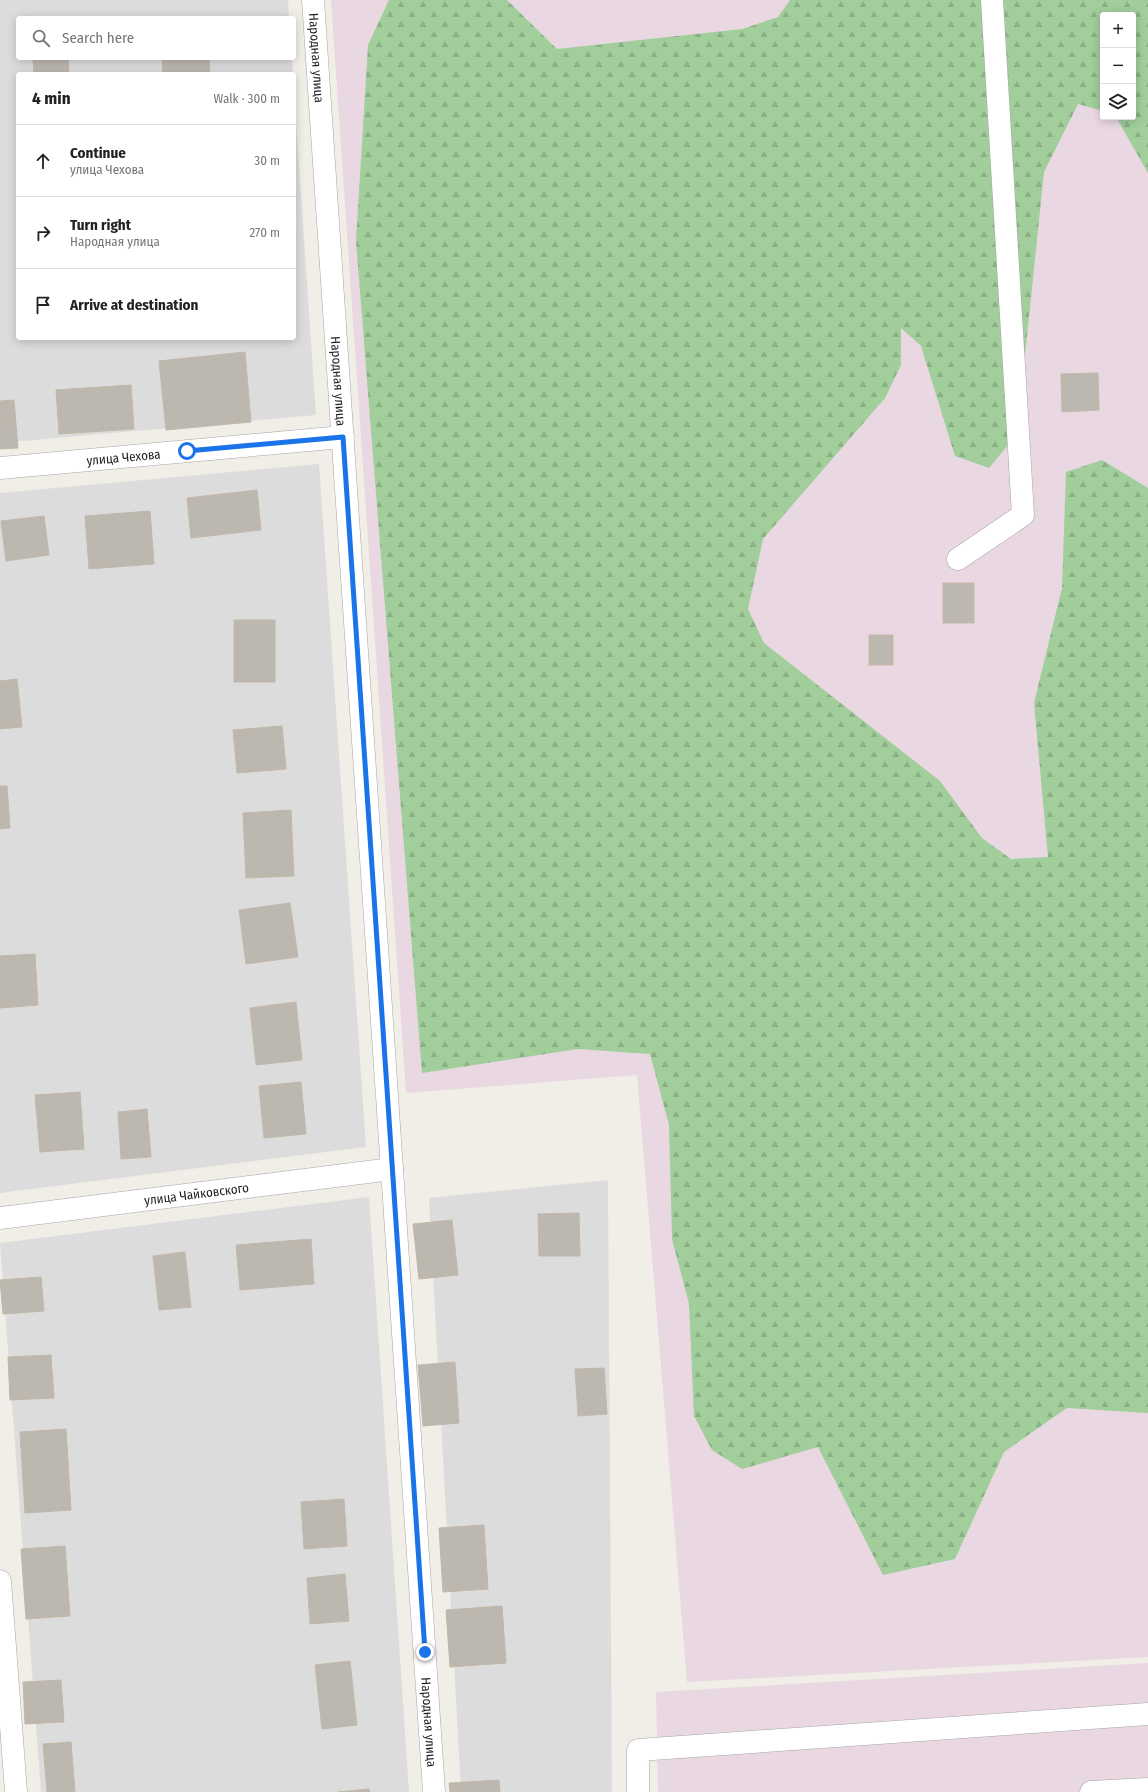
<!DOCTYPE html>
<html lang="en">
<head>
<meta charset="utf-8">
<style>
	:root { --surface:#fff; --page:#f6f6f6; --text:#222; --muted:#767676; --line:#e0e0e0 }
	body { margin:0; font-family:"Fira Sans Condensed",sans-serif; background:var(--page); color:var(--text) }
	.controls { position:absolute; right:12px; top:12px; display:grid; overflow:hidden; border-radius:4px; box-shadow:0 2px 10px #0003 }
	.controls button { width:36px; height:36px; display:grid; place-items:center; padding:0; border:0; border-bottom:1px solid var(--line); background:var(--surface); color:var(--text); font:20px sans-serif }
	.stop { position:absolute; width:12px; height:12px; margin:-9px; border:3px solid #1a73e8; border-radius:50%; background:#fff }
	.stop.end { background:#1a73e8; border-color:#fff; box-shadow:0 1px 4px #0008 }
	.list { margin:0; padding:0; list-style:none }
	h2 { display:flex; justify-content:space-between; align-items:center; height:52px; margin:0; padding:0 16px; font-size:17px }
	h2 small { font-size:13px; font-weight:400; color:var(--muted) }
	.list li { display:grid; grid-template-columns:26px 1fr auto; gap:12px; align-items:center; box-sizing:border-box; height:72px; padding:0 16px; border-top:1px solid var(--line) }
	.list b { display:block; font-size:15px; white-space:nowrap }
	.list p { margin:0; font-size:13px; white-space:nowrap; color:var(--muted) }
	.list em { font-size:13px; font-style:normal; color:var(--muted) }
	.icon { flex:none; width:22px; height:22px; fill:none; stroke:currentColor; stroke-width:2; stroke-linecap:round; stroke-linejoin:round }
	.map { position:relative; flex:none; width:1148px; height:1792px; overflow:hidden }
	.search { position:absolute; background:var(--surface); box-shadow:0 2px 10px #0003; left:16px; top:16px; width:280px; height:44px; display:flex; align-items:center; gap:10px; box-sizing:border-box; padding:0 14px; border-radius:4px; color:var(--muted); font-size:15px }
	.panel { position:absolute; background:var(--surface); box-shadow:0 2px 10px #0003; left:16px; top:72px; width:280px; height:268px; border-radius:4px }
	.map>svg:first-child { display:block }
</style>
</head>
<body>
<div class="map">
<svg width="1148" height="1792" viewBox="0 0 1148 1792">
	<defs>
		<pattern id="forest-firs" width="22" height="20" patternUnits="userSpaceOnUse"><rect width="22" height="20" fill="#a1ce9b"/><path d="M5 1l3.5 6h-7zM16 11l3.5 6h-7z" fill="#8ab085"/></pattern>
	</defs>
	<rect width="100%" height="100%" fill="#f0eee6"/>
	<g fill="#dddcdc">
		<polygon points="0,0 288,0 289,18 18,18 18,58 292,58 293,74 18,74 18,338 294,338 294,92 316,415 0,443"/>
		<polygon points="319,464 366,1147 0,1193 0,493"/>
		<polygon points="608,1180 612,1792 461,1792 429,1198"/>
		<polygon points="369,1197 409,1792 41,1792 0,1243"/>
	</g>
	<g fill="#e9d8e2" fill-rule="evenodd">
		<path d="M331,0h817v1657l-461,25 -50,-607 -231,18zM1103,15h30v102h-30z"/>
		<polygon points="1148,1663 1148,1792 658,1792 656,1692"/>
	</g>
	<polygon fill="url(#forest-firs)" points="389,0 507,0 557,49 742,29 778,17 790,0 1148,0 1148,173 1116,117 1133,117 1133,15 1103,15 1103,111 1078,104 1044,172 1020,404 1013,439 989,468 955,456 921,346 901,328 901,365 885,398 763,539 748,609 764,643 940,781 982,838 1011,859 1048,857 1034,703 1062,588 1066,472 1102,460 1148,488 1148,1413 1067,1408 1004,1452 955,1559 883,1575 818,1447 742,1469 712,1450 694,1416 689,1304 672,1239 669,1125 650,1054 578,1049 422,1073 356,241 368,45"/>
	<g fill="#bcb7af" stroke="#c1b8a8">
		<polygon points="68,58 69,74 34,74 33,60"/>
		<polygon points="162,58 209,58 210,74 163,74"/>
		<polygon points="245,352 251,422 166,430 159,361"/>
		<polygon points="1098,373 1099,410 1062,412 1061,374"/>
		<polygon points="131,385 134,429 59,434 56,390"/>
		<polygon points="14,400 18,448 0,449 0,401"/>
		<polygon points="257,490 261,530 191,538 187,498"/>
		<polygon points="150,511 154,564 89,569 85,516"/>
		<polygon points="44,516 49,555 6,561 1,521"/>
		<rect x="943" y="583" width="31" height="40"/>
		<rect x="234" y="620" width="41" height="62"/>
		<rect x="869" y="635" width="24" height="30"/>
		<polygon points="17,679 22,727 0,729 0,681"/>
		<polygon points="282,726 286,769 237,773 233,730"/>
		<polygon points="0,786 7,786 10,828 0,829"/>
		<polygon points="291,810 294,876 246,878 243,813"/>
		<polygon points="290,903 298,957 246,964 239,910"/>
		<polygon points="35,954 38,1005 0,1008 0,956"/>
		<polygon points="296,1002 302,1060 256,1065 250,1008"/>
		<polygon points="301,1082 306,1134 264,1138 259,1086"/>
		<polygon points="80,1092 84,1149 40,1152 35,1095"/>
		<polygon points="147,1109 151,1157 121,1159 118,1112"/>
		<polygon points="579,1213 580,1256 539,1256 538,1214"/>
		<polygon points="452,1220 458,1275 419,1279 413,1224"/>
		<polygon points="311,1239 314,1284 240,1290 236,1245"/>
		<polygon points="185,1252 191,1307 159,1310 153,1256"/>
		<polygon points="41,1277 44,1311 3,1314 0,1280"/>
		<polygon points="51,1355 54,1398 10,1400 8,1357"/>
		<polygon points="455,1362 459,1423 423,1426 418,1365"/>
		<polygon points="604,1368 607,1414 578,1416 575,1369"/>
		<polygon points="66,1429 71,1510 25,1513 20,1432"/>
		<polygon points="344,1499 347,1546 304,1549 301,1502"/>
		<polygon points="484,1525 488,1589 443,1592 439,1528"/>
		<polygon points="65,1546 70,1616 26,1619 21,1549"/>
		<polygon points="345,1574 349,1621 310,1624 307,1578"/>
		<polygon points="502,1606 506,1663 450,1667 446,1610"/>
		<polygon points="350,1661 357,1725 322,1729 315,1665"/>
		<polygon points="61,1680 64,1722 25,1724 23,1682"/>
		<polygon points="71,1742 75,1792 47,1792 43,1744"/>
		<polygon points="499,1780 500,1792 450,1792 449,1783"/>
		<polygon points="369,1789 370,1792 338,1792"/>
	</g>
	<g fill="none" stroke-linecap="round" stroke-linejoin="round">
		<defs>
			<g id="minor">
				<path id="s1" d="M313,0l121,1792"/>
				<path id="s2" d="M0,468l343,-31"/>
				<polyline points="958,559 1023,515 992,0"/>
				<path id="s3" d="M0,1218l392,-49"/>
				<polyline points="0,1581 16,1792"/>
				<polyline points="638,1792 638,1750 1148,1714"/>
				<polyline points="1091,1792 1148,1789"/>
			</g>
		</defs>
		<use href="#minor" stroke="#a6a6a6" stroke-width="23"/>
		<use href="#minor" stroke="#fff" stroke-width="22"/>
	</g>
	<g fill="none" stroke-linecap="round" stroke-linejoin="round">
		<polyline stroke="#1a73e8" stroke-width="5" points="187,451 343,437 425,1652"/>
	</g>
	<g text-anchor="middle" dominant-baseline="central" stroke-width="3" stroke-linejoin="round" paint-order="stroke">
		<g font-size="13" fill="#1f1f1f" stroke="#fff">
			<text stroke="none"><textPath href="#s1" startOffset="58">Народная улица</textPath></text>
			<text stroke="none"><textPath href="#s1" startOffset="382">Народная улица</textPath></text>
			<text stroke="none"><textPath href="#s2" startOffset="124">улица Чехова</textPath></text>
			<text stroke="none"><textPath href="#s3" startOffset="198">улица Чайковского</textPath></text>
			<text stroke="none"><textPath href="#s1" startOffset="1726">Народная улица</textPath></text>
		</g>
	</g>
</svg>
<div class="controls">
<button>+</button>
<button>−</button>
<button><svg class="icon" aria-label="layers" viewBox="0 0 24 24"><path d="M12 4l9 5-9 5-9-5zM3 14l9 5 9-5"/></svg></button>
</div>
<div class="stop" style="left:187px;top:451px"></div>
<div class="stop end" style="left:425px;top:1652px"></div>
<div class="search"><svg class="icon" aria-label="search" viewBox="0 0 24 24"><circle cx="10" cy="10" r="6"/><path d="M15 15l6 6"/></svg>Search here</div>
<section class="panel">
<h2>4 min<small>Walk · 300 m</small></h2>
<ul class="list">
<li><svg class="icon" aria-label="ahead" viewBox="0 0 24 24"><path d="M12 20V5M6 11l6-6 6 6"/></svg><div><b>Continue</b><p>улица Чехова</p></div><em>30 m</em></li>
<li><svg class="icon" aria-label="right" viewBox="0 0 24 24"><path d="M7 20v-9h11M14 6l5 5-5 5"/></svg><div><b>Turn right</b><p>Народная улица</p></div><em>270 m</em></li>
<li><svg class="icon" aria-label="arrive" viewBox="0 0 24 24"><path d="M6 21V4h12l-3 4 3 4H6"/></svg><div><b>Arrive at destination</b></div></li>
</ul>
</section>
</div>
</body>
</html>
